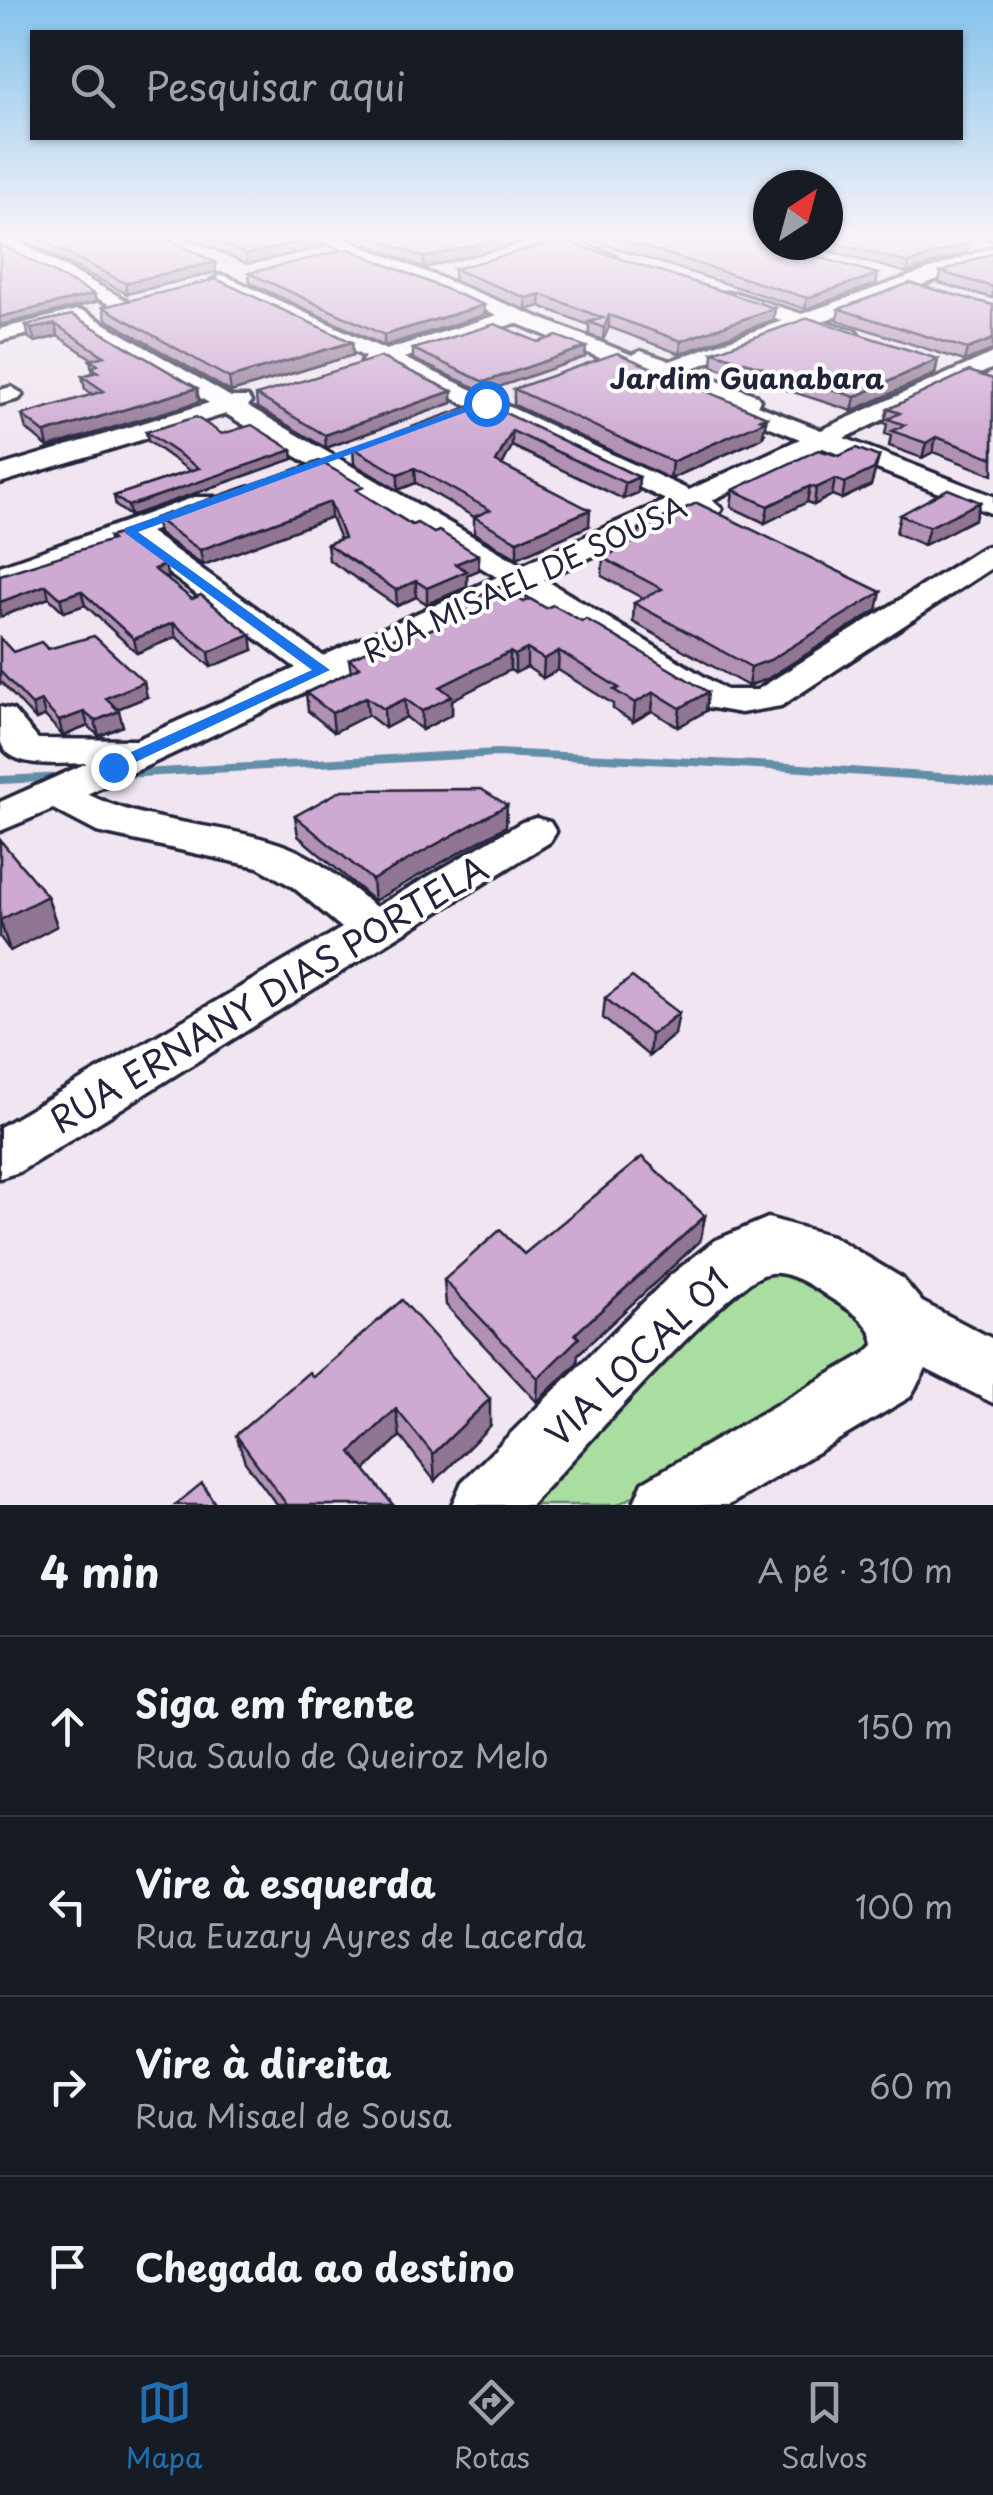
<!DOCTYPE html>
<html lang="pt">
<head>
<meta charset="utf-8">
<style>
	:root { --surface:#171b24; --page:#20242c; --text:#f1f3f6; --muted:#9ea1a6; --line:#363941; --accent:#1f6fb2 }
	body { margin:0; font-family:"Playpen Sans",sans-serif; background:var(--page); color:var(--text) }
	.compass { position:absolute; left:753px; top:170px; width:90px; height:90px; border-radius:50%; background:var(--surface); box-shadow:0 2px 8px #0004; rotate:36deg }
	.stop { position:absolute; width:30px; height:30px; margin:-22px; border:8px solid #1a73e8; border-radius:50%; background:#fff }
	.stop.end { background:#1a73e8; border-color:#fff; box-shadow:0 2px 10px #0008 }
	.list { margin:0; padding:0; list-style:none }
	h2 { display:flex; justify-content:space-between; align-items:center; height:130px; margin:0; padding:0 40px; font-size:42px }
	h2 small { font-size:32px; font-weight:400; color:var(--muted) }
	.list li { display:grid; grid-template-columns:65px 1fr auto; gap:30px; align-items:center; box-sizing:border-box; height:180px; padding:0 40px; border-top:2px solid var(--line) }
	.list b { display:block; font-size:38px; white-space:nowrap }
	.list p { margin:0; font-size:32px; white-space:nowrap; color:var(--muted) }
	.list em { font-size:32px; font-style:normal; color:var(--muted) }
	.icon { flex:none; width:55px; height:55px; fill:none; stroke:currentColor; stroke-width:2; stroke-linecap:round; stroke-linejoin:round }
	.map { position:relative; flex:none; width:993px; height:1505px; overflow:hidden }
	.search { position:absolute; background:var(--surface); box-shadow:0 2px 8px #0004; left:30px; right:30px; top:30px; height:110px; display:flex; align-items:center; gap:25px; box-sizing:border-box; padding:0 35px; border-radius:0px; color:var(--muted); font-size:38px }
	.sheet { height:850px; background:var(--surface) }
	nav { display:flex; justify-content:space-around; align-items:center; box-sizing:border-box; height:140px; border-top:2px solid var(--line); background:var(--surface); font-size:28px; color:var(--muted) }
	nav a { display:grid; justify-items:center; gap:5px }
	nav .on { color:var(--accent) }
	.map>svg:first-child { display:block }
</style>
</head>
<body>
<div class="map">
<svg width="993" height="1505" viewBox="0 0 993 1505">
	<rect width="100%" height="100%" fill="#f0e5f1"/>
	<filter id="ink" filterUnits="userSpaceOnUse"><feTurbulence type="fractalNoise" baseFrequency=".01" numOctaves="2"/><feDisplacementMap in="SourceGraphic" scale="20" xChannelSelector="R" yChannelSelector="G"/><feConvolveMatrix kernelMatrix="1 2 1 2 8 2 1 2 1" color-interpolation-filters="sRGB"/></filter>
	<g filter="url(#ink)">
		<polygon fill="#a9dea1" stroke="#66806e" stroke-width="2.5" points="799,1267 849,1294 882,1347 862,1373 617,1505 509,1505 758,1268"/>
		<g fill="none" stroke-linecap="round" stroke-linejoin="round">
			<g stroke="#638ea8" stroke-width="8">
				<polyline points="123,774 497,753 757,765 956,778 993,784"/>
				<polyline points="0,780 67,777"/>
			</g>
			<defs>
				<g id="minor">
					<polygon points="0,236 8,236 133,304 123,310 116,308 0,246"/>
					<path d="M312,236h25l295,119 9,-4 29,10 112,-40 -60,-20v-8h14l66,21 191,-67v12l-170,62 33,10 3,5 -3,5 -8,1 -45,-14 -113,41 66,26 4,5 -3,5 64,25 172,-77v15l-149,70 149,58v18l-170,-66 -111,52 10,9 -4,6 -10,2 -19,-6 -145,68 182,111h31l225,-142 11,-3v22l-212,139 -40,7 -40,-7 -181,-115 -433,203c63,31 128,28 193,50 37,12 66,40 96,63l146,-85 14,-4 14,4 6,10 -6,10 -531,330 -19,6v-51l342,-199 -49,-41 -35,-20 -161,-35 -44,-23 -53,22v-29l87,-39c-24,0 -81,8 -87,-24 0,-9 0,-22 0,-32l13,3 25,29 98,1 160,-72 -171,-127 -125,44v-19l195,-69h20l4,6 -4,6 -65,23 173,124 174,-79 -271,-163 -226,69v-17l209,-63 -134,-80 -75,18v-12l77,-19 8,2 146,85h17l3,5 -3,4 274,159 144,-65 -283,-135 -18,1 -3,-5 3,-4 -154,-76 10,-6 7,2 158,73 111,-35zM516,323l137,57 8,2 10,-4 41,16 -3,5 4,5 87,35 -111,51 -285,-132z"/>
					<polygon points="538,236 565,236 615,256 606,262 599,260"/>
					<polygon points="11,387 23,394 19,399 0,404 0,390"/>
					<path d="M768,1218l64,18 70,42 20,24 71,37v64l-67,-34 -16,28 -181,108h-96l10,-23 223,-129 8,-8c-1,-24 -27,-36 -45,-48 -16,-11 -43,-29 -63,-23 -40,11 -196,190 -235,231h-79l10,-23 209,-207 43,-34z"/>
				</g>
			</defs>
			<use href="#minor" stroke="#22223b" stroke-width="7"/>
			<use href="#minor" fill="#fff" fill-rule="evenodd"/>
		</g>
		<g fill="#b191b4" stroke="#22223b" stroke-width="2.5">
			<polygon points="26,236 161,236 216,272 127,294 27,242"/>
			<polygon points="184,236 322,237 323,247 247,264"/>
			<polygon points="353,236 537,236 536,239 424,268 369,245 365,239"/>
			<polygon points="583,236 768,236 768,245 878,274 876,284 805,309 584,238"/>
			<polygon points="828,236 967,252 907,273 807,245 828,245"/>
			<polygon points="976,236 993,236 993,241"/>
			<polygon points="993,253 993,298 939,283 941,272"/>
			<polygon points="454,269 775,308 773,320 680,354 609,327 603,340 589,335 589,325 540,306 526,310 454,281"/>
			<polygon points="249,273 484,315 384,346 250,283"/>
			<polygon points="993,305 993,350 964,361 837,320 839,309"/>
			<polygon points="103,307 352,342 353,355 231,392 106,319"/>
			<polygon points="72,315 197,388 199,402 48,447 26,429 22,415 93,395 85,389 82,376 93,373 90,360 92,359 58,336 35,342 29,338 26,325"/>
			<polygon points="538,342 586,347 585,357 484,392 413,359 413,349"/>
			<polygon points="713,352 938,359 935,374 852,411 712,366"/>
			<polygon points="993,379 993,475 933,452 922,458 889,446 891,436 885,434 887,424 884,423 888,409"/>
			<polygon points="514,389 765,433 762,438 670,479 514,405"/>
			<polygon points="452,391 452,403 326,448 257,407 256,395"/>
			<polygon points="482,402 639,477 638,493 623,499 512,446 502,465 589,526 517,558 474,533 474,517 416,483 398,490 354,464 353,448"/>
			<polygon points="146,432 222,434 293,459 130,516 116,506 114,496 190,471 148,441"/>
			<polygon points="879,457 871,485 842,499 832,495 814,505 807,502 765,523 731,507 733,490"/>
			<polygon points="364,495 412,525 478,555 479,570 467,575 467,587 427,604 416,597 397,606 329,560 327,544 340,539 331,517 203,565 158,533 155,518"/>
			<polygon points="980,502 975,519 924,545 896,533 900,515"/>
			<polygon points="639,529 877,610 767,679 748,686 633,622 634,603 644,599 602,576 603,558 638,540"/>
			<polygon points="109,537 168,578 167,579 253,650 211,667 176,637 137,653 85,605 64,612 49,598 0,617 109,541"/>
			<polygon points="458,606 706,711 678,727 652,711 633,722 613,709 613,704 558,670 543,678 527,667 515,673 510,670 452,700 452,714 422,730 406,717 385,728 368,715 334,732 308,711 306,693 351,672 349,659 423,633 458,617"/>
			<polygon points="0,638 13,652 48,649 147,697 117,709 123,726 99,736 88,726 63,736 45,716 36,720 2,683 0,684"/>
			<polygon points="507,805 506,826 374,901 298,836 295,816"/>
			<polygon points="0,840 47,896 57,926 10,951 0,937"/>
			<polygon points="605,998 675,1034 649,1056 603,1018"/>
			<polygon points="705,1216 700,1241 578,1354 577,1363 537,1402 446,1305 444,1280 524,1254"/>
			<polygon points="313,1377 490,1426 435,1481 400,1436 365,1470 393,1505 277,1505 245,1462 236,1435"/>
		</g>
		<g fill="#907692" stroke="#22223b" stroke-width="2.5">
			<polygon points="508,236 537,236 536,239 424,268 424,258"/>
			<polygon points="322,237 323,247 247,264 246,254"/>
			<polygon points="970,242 967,252 907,273 909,263"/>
			<polygon points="215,262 216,272 127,294 125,283"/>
			<polygon points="878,274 876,284 805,309 807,298"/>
			<polygon points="94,294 96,302 0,325 0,317"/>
			<polygon points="541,294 540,306 526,310 526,298"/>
			<polygon points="484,305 484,315 384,346 384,335"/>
			<polygon points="775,308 773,320 680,354 681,341"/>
			<polygon points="609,315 609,327 603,340 604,328"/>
			<polygon points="55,324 58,336 35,342 31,329"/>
			<polygon points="993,339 993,350 964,361 967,349"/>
			<polygon points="352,342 353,355 231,392 229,378"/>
			<polygon points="586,347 585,357 484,392 484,382"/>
			<polygon points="938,359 935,374 852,411 855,397"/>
			<polygon points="197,388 199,402 48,447 45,433"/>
			<polygon points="452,391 452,403 326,448 325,435"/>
			<polygon points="767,417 762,438 670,479 672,462"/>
			<polygon points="512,431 512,446 496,477 496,462"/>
			<polygon points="936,437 933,452 922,458 926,443"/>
			<polygon points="292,450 293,459 130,516 128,506"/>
			<polygon points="879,457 871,485 842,499 845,483"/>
			<polygon points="415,468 416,483 398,490 398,474"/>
			<polygon points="639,477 638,493 623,499 625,483"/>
			<polygon points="835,479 832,495 814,505 816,488"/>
			<polygon points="810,486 807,502 765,523 768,506"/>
			<polygon points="330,502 331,517 203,565 200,550"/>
			<polygon points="980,502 975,519 924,545 929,527"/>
			<polygon points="590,510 589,526 517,558 517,541"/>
			<polygon points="478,555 479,570 467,575 467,587 427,604 427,588 455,564"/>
			<polygon points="165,565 168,578 157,583 154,569"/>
			<polygon points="416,581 416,597 397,606 396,590"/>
			<polygon points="46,585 49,598 0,617 0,602"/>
			<polygon points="81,591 85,605 64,612 60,598"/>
			<polygon points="881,592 877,610 767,679 748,686 751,667"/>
			<polygon points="173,623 176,637 137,653 134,639"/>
			<polygon points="251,635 253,650 211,667 209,652"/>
			<polygon points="527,649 527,667 515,673 515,655"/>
			<polygon points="559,651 558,670 543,678 544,659"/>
			<polygon points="510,652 510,670 452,700 452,714 422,730 422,711 440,687"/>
			<polygon points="144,682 147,697 110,712 106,698"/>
			<polygon points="654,692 652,711 633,722 635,703"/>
			<polygon points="708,692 706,711 678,727 680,708"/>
			<polygon points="366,697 368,715 334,732 332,713"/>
			<polygon points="405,699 406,717 385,728 384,709"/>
			<polygon points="41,701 45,716 36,720 32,705"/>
			<polygon points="119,711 123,726 99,736 95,721"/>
			<polygon points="84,712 88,726 63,736 59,721"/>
			<polygon points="507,805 506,826 374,901 372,880"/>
			<polygon points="47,896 57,926 10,951 0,920"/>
			<polygon points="679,1013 675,1034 649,1056 651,1035"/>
			<polygon points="705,1216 700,1241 578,1354 577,1363 537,1402 538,1378 575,1334"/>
			<polygon points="490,1399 490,1426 435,1481 433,1454"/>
			<polygon points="396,1409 400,1436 356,1479 351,1452"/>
		</g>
		<g fill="#cea9d1" stroke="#22223b" stroke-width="2.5">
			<polygon points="33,236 161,236 215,262 125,283"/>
			<polygon points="205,236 321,236 322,237 246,254"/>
			<polygon points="371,236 508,236 424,258"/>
			<polygon points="609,236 766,236 768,245 776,245 878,274 807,298"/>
			<polygon points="828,236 951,236 970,242 909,263 828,241"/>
			<polygon points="562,240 775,308 681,341 609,315 604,328 589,322 603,318 541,294 526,298 454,269"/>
			<polygon points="0,244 94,294 0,317"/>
			<polygon points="349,249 484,305 384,335 249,273"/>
			<polygon points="993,253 993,287 941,272"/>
			<polygon points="216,279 352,342 229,378 103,307"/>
			<polygon points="910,283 993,305 993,339 967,349 839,309"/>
			<polygon points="72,315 197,388 45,433 22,415 104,391 82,376 98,372 92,367 98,365 90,360 104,356 55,324 31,329 26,325"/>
			<polygon points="808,318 938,359 855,397 713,352"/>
			<polygon points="495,324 538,342 557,336 586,347 484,382 413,349"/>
			<polygon points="617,353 767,417 760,419 765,421 672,462 514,389"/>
			<polygon points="380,357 452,391 325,435 256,395"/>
			<polygon points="969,371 993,379 993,458 936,437 926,443 892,431 905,425 888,419 900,413 888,409"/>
			<polygon points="482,402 639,477 625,483 512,431 496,462 590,510 517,541 474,517 490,510 415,468 398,474 353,448"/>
			<polygon points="196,417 222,434 252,425 292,450 128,506 114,496 199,468 146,432"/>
			<polygon points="856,448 879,457 874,469 845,483 835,479 816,488 810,486 768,506 733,490 818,450 839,456"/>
			<polygon points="319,461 364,487 356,490 412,525 417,523 434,533 439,531 478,555 455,564 467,571 427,588 416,581 396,590 327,544 344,538 330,502 200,550 155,518"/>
			<polygon points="948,489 980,502 929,527 900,515"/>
			<polygon points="697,503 881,592 770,660 751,667 634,603 662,589 603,558 649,534 639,529"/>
			<polygon points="122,533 165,565 154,569 192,599 201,595 251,635 209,652 173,623 134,639 81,591 60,598 46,585 0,602 0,575 112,540 109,537"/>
			<polygon points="499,587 524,602 530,599 546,608 553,605 582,621 586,619 708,692 680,708 654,692 635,703 614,690 619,688 559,651 544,659 527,649 515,655 510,652 440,687 452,696 422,711 405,699 384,709 366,697 332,713 306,693 360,667 349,659 415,628 423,633 467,612 458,606"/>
			<polygon points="94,636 144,682 106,698 119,711 95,721 84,712 59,721 41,701 32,705 0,671 0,638 13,652 41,642 48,649"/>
			<polygon points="481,789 507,805 372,880 295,816 342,790"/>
			<polygon points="0,840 47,896 0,920"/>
			<polygon points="632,977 679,1013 651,1035 605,998"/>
			<polygon points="642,1157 705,1216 575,1334 579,1338 538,1378 444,1280 500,1230 524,1254"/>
			<polygon points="402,1300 490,1399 433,1454 396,1409 351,1452 393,1505 287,1505 236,1435 309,1372 313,1377"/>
			<polygon points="202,1483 216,1505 175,1505"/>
		</g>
	</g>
	<linearGradient id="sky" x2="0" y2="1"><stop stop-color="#84c2eb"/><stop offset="0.53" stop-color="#f8f3f9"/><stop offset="1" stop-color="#f8f3f9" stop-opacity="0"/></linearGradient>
	<rect width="993" height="447" fill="url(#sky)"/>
	<polygon fill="#1a73e8" points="482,401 491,403 138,532 330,670 119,770 107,770 107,763 312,670 125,533 125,528"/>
	<g text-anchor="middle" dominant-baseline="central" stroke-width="8" stroke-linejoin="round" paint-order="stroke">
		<g font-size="28" font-weight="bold" fill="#22223b" stroke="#fff">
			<text x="747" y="377">Jardim Guanabara</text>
		</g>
		<g font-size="30" fill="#22223b" stroke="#fff">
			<text transform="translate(524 578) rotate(-25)">RUA MISAEL DE SOUSA</text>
		</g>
		<g font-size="35" fill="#22223b" stroke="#fff">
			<text transform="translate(268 993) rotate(-31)">RUA ERNANY DIAS PORTELA</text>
			<text transform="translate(636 1356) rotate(-44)">VIA LOCAL 01</text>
		</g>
	</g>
</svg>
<svg class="compass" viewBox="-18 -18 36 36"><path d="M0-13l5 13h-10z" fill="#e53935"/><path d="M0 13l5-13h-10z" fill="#9ea1a6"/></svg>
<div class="stop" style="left:486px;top:403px"></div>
<div class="stop end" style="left:113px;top:767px"></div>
<div class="search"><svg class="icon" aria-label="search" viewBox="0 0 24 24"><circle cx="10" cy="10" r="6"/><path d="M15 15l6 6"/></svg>Pesquisar aqui</div>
</div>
<section class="sheet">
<h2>4 min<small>A pé · 310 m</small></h2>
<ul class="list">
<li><svg class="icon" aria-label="ahead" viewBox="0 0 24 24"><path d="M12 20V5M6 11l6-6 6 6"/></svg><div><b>Siga em frente</b><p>Rua Saulo de Queiroz Melo</p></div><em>150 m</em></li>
<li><svg class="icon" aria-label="left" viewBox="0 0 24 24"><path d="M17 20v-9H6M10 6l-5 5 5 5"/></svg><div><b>Vire à esquerda</b><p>Rua Euzary Ayres de Lacerda</p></div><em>100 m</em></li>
<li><svg class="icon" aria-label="right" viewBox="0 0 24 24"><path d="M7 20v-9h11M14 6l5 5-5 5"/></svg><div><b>Vire à direita</b><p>Rua Misael de Sousa</p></div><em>60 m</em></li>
<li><svg class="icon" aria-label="arrive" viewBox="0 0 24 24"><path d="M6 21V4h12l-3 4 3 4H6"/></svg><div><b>Chegada ao destino</b></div></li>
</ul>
</section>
<nav>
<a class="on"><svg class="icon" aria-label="map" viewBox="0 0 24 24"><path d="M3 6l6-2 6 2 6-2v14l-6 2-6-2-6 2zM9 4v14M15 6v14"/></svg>Mapa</a>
<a><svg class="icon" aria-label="directions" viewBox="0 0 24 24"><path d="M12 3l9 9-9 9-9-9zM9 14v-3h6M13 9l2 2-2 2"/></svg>Rotas</a>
<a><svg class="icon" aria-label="saved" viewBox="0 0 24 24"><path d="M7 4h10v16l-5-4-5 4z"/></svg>Salvos</a>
</nav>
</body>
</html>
